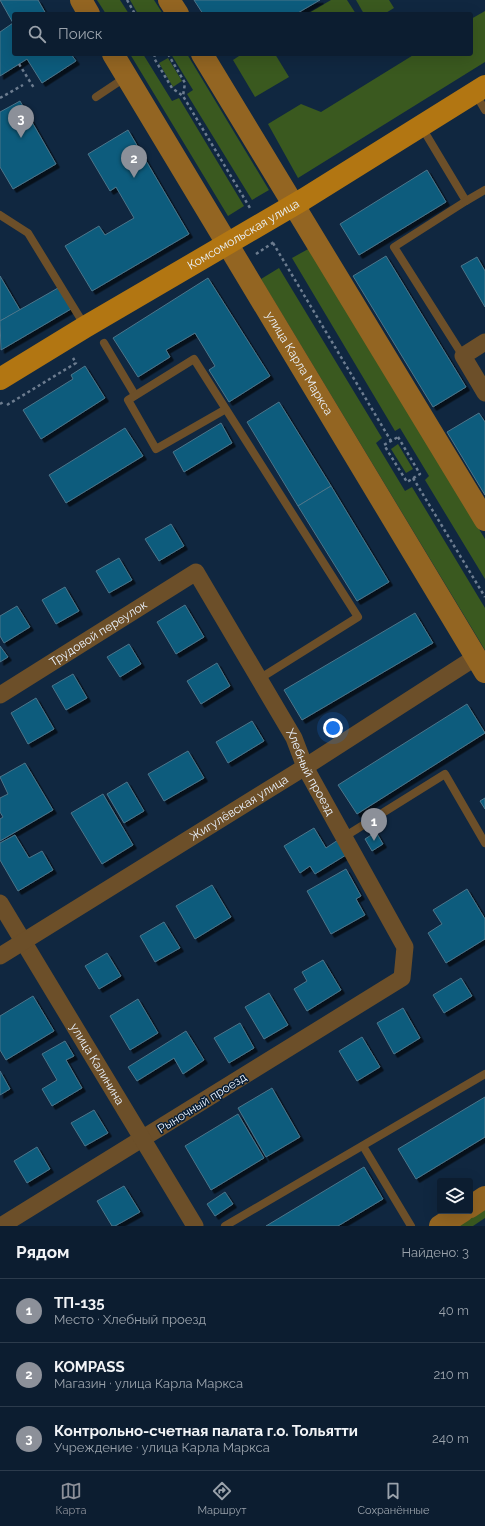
<!DOCTYPE html>
<html lang="ru">
<head>
<meta charset="utf-8">
<style>
	:root { --surface:#0c1d30; --page:#152638; --text:#f1f3f6; --muted:#9aa2ab; --line:#2c3b4c; --accent:#8c9099 }
	body { margin:0; font-family:Raleway,sans-serif; background:var(--page); color:var(--text) }
	.controls { position:absolute; right:12px; bottom:12px; display:grid; overflow:hidden; border-radius:4px; box-shadow:0 4px 16px #0002 }
	.controls button { width:36px; height:36px; display:grid; place-items:center; padding:0; border:0; border-bottom:1px solid var(--line); background:var(--surface); color:var(--text); font:20px sans-serif }
	.you { position:absolute; left:333px; top:728px; width:14px; height:14px; margin:-10px; border:3px solid #fff; border-radius:50%; background:#1a73e8; box-shadow:0 0 0 6px #1a73e833 }
	.badge { display:grid; place-items:center; width:26px; height:26px; border-radius:50%; background:var(--accent); color:#fff; font-size:13px; font-weight:700 }
	.pin { position:absolute; translate:-50% -33px; filter:drop-shadow(0 1px 2px #0008) }
	.pin::after { content:''; position:absolute; top:21px; width:14px; height:12px; background:inherit; clip-path:polygon(0 0,100% 0,50% 100%) }
	.list { margin:0; padding:0; list-style:none }
	h2 { display:flex; justify-content:space-between; align-items:center; height:52px; margin:0; padding:0 16px; font-size:17px }
	h2 small { font-size:13px; font-weight:400; color:var(--muted) }
	.list li { display:grid; grid-template-columns:26px 1fr auto; gap:12px; align-items:center; box-sizing:border-box; height:64px; padding:0 16px; border-top:1px solid var(--line) }
	.list b { display:block; font-size:15px; white-space:nowrap }
	.list p { margin:0; font-size:13px; white-space:nowrap; color:var(--muted) }
	.list em { font-size:13px; font-style:normal; color:var(--muted) }
	.icon { flex:none; width:22px; height:22px; fill:none; stroke:currentColor; stroke-width:2; stroke-linecap:round; stroke-linejoin:round }
	.map { position:relative; flex:none; width:485px; height:1226px; overflow:hidden }
	.search { position:absolute; background:var(--surface); box-shadow:0 4px 16px #0002; left:12px; right:12px; top:12px; height:44px; display:flex; align-items:center; gap:10px; box-sizing:border-box; padding:0 14px; border-radius:4px; color:var(--muted); font-size:15px }
	.sheet { height:244px; background:var(--surface) }
	nav { display:flex; justify-content:space-around; align-items:center; box-sizing:border-box; height:56px; border-top:1px solid var(--line); background:var(--surface); font-size:11px; color:var(--muted) }
	nav a { display:grid; justify-items:center; gap:2px }
	nav .on { color:var(--accent) }
	.map>svg:first-child { display:block }
</style>
</head>
<body>
<div class="map">
<svg width="485" height="1226" viewBox="0 0 485 1226">
	<defs>
		<filter id="shadow"><feDropShadow dx="3.5" dy="3.5" stdDeviation="0" flood-color="#0009"/></filter>
	</defs>
	<rect width="100%" height="100%" fill="#102740"/>
	<g fill="#3a591f">
		<polygon points="97,0 120,0 129,14 106,14"/>
		<polygon points="130,0 154,0 163,14 138,14"/>
		<polygon points="331,0 347,0 356,14 307,14"/>
		<polygon points="356,0 389,0 394,8 384,14 364,14"/>
		<polygon points="485,11 485,62 298,178 268,124 301,104 321,112 415,54 471,54 471,19"/>
		<polygon points="130,54 143,54 172,101 179,98 244,206 228,216"/>
		<polygon points="171,54 187,54 269,190 252,200 187,94 193,90"/>
		<polygon points="242,54 275,54 289,77 255,97 233,60"/>
		<polygon points="168,58 182,81 173,87 159,63"/>
		<polygon points="310,248 485,539 485,579 425,480 429,476 400,428 395,431 292,258"/>
		<polygon points="279,268 382,438 376,443 405,491 412,487 485,608 485,650 261,279"/>
		<polygon points="398,444 413,469 406,473 391,449"/>
		<polygon points="485,1205 485,1218 473,1226 450,1226"/>
	</g>
	<g fill="#085c7d" stroke="#4d758a" filter="url(#shadow)">
		<polygon points="0,0 38,0 46,14 14,14 14,54 71,54 76,61 42,83 27,59 0,76 0,32 13,23"/>
		<polygon points="194,0 320,0 296,14 203,14"/>
		<polygon points="20,101 56,164 13,189 0,167 0,112"/>
		<polygon points="128,130 189,234 92,291 65,246 99,226 105,235 134,218 116,187 110,191 88,154"/>
		<polygon points="427,170 446,202 359,255 340,224"/>
		<polygon points="386,256 466,387 433,407 353,276"/>
		<polygon points="477,257 485,271 485,307 461,266"/>
		<polygon points="0,276 20,310 0,321"/>
		<polygon points="208,278 270,376 229,402 209,370 215,366 195,333 166,350 170,357 138,377 113,338"/>
		<polygon points="58,288 71,309 1,350 0,321"/>
		<polygon points="85,366 105,398 41,439 23,410 73,379 71,375"/>
		<polygon points="279,402 331,486 298,506 247,422"/>
		<polygon points="479,413 485,422 485,495 447,432"/>
		<polygon points="221,423 232,443 184,472 173,452"/>
		<polygon points="125,428 143,456 66,503 49,475"/>
		<polygon points="331,486 389,582 357,601 298,506"/>
		<polygon points="171,524 184,546 159,561 145,539"/>
		<polygon points="119,558 132,580 109,593 96,571"/>
		<polygon points="65,587 79,611 56,624 42,600"/>
		<polygon points="185,605 204,637 176,654 157,622"/>
		<polygon points="17,606 30,627 4,643 0,636 0,616"/>
		<polygon points="415,613 433,643 302,720 284,690"/>
		<polygon points="129,644 141,664 120,677 107,657"/>
		<polygon points="0,646 8,657 0,662"/>
		<polygon points="217,663 230,686 201,704 187,681"/>
		<polygon points="73,674 87,698 66,710 52,686"/>
		<polygon points="36,698 54,729 28,744 11,713"/>
		<polygon points="467,704 485,733 357,814 338,785"/>
		<polygon points="252,721 264,741 228,763 216,742"/>
		<polygon points="188,751 204,778 164,801 148,774"/>
		<polygon points="25,763 53,810 0,841 0,819 3,817 0,812 0,798 8,794 0,777"/>
		<polygon points="127,782 144,811 124,823 107,794"/>
		<polygon points="103,794 133,845 102,864 71,813"/>
		<polygon points="485,798 485,809 480,801"/>
		<polygon points="314,828 326,848 338,840 346,855 315,874 310,866 300,873 284,846"/>
		<polygon points="376,832 383,844 372,851 365,839"/>
		<polygon points="15,835 29,858 42,851 53,870 18,891 0,860 0,843"/>
		<polygon points="346,869 361,896 356,899 365,915 331,934 307,891"/>
		<polygon points="212,885 231,917 195,939 176,906"/>
		<polygon points="467,889 485,919 485,939 446,963 428,933 442,924 433,910"/>
		<polygon points="164,922 180,948 155,962 140,936"/>
		<polygon points="107,953 121,976 99,989 85,966"/>
		<polygon points="323,960 341,990 307,1011 294,989 307,981 302,972"/>
		<polygon points="461,978 472,996 444,1013 433,995"/>
		<polygon points="269,993 288,1025 264,1039 245,1007"/>
		<polygon points="33,996 54,1031 6,1060 0,1050 0,1016"/>
		<polygon points="138,999 158,1033 130,1050 110,1016"/>
		<polygon points="403,1008 420,1038 394,1054 377,1023"/>
		<polygon points="240,1023 254,1048 229,1063 214,1038"/>
		<polygon points="186,1031 204,1060 183,1074 174,1058 137,1081 128,1067"/>
		<polygon points="362,1037 380,1067 357,1081 339,1051"/>
		<polygon points="65,1041 74,1056 66,1060 82,1088 52,1106 42,1089 57,1080 42,1054"/>
		<polygon points="0,1071 10,1089 0,1095"/>
		<polygon points="272,1088 300,1137 266,1157 238,1108"/>
		<polygon points="485,1097 485,1137 416,1179 398,1149"/>
		<polygon points="94,1110 108,1133 85,1146 71,1123"/>
		<polygon points="238,1114 264,1158 211,1190 185,1146"/>
		<polygon points="37,1147 50,1169 27,1183 14,1161"/>
		<polygon points="364,1167 383,1199 338,1226 266,1226"/>
		<polygon points="124,1186 140,1212 115,1226 112,1226 97,1201"/>
		<polygon points="225,1192 233,1204 215,1216 207,1204"/>
	</g>
	<g fill="none" stroke-linecap="round" stroke-linejoin="round">
		<g stroke="#6d7d90" stroke-width="2.5" stroke-dasharray="3 3" stroke-linecap="butt">
			<polyline points="127,0 135,14"/>
			<polyline points="155,54 154,58 172,88 183,96 250,208"/>
			<polyline points="168,54 185,83 183,96"/>
			<polyline points="19,64 34,88"/>
			<polyline points="0,98 23,85"/>
			<polyline points="273,243 391,441"/>
			<polyline points="256,254 274,242"/>
			<polyline points="0,404 5,401"/>
			<polyline points="7,405 76,363 73,358"/>
			<polygon points="398,437 420,474 407,482 384,445"/>
			<polyline points="413,478 485,597"/>
		</g>
		<g stroke="#6c4f29" stroke-width="8">
			<polyline points="475,93 485,110"/>
			<polyline points="96,97 126,77"/>
			<polyline points="421,126 466,201 394,247 463,356"/>
			<polyline points="466,201 485,190"/>
			<polyline points="0,215 28,233 85,326"/>
			<polyline points="104,343 135,395"/>
			<polyline points="226,409 156,449 128,400 194,359 358,617 259,679"/>
			<polyline points="344,837 445,774 485,843"/>
			<polyline points="363,1146 411,1226"/>
			<polyline points="225,1226 485,1074"/>
		</g>
		<g stroke="#6c4f29" stroke-width="17">
			<polyline points="485,342 463,356 485,393"/>
			<path id="s1" d="M0,695l196,-123 98,166 11,29 100,180 -3,31 -401,248"/>
			<path id="s2" d="M0,903l195,323"/>
			<path id="s3" d="M0,956l305,-189 171,-110"/>
		</g>
		<g stroke="#936522" stroke-width="22">
			<polyline points="81,0 89,14"/>
			<polyline points="169,0 178,14"/>
			<path id="s4" d="M113,54l372,618"/>
			<polyline points="202,54 485,520"/>
			<polyline points="470,1207 485,1197"/>
			<polyline points="440,1226 463,1211"/>
		</g>
		<path stroke="#b27612" stroke-width="22" id="s5" d="M0,379l85,-52 219,-128 181,-113"/>
	</g>
	<g text-anchor="middle" dominant-baseline="central" stroke-width="3" stroke-linejoin="round" paint-order="stroke">
		<g font-size="12" fill="#ecf4ff" stroke="#071d35">
			<text stroke="none"><textPath href="#s5" startOffset="283">Комсомольская улица</textPath></text>
			<text stroke="none"><textPath href="#s4" startOffset="361">улица Карла Маркса</textPath></text>
			<text stroke="none"><textPath href="#s1" startOffset="116">Трудовой переулок</textPath></text>
			<text stroke="none"><textPath href="#s1" startOffset="462">Хлебный проезд</textPath></text>
			<text stroke="none"><textPath href="#s3" startOffset="281">Жигулёвская улица</textPath></text>
			<text stroke="none"><textPath href="#s2" startOffset="188">улица Калинина</textPath></text>
			<text transform="translate(202 1103) rotate(-32)">Рыночный проезд</text>
		</g>
	</g>
</svg>
<div class="controls">
<button><svg class="icon" aria-label="layers" viewBox="0 0 24 24"><path d="M12 4l9 5-9 5-9-5zM3 14l9 5 9-5"/></svg></button>
</div>
<div class="you"></div>
<div class="pin badge" style="left:374px;top:841px">1</div>
<div class="pin badge" style="left:134px;top:178px">2</div>
<div class="pin badge" style="left:21px;top:138px">3</div>
<div class="search"><svg class="icon" aria-label="search" viewBox="0 0 24 24"><circle cx="10" cy="10" r="6"/><path d="M15 15l6 6"/></svg>Поиск</div>
</div>
<section class="sheet">
<h2>Рядом<small>Найдено: 3</small></h2>
<ul class="list">
<li><span class="badge">1</span><div><b>ТП-135</b><p>Место · Хлебный проезд</p></div><em>40 m</em></li>
<li><span class="badge">2</span><div><b>KOMPASS</b><p>Магазин · улица Карла Маркса</p></div><em>210 m</em></li>
<li><span class="badge">3</span><div><b>Контрольно-счетная палата г.о. Тольятти</b><p>Учреждение · улица Карла Маркса</p></div><em>240 m</em></li>
</ul>
</section>
<nav>
<a class="on"><svg class="icon" aria-label="map" viewBox="0 0 24 24"><path d="M3 6l6-2 6 2 6-2v14l-6 2-6-2-6 2zM9 4v14M15 6v14"/></svg>Карта</a>
<a><svg class="icon" aria-label="directions" viewBox="0 0 24 24"><path d="M12 3l9 9-9 9-9-9zM9 14v-3h6M13 9l2 2-2 2"/></svg>Маршрут</a>
<a><svg class="icon" aria-label="saved" viewBox="0 0 24 24"><path d="M7 4h10v16l-5-4-5 4z"/></svg>Сохранённые</a>
</nav>
</body>
</html>
